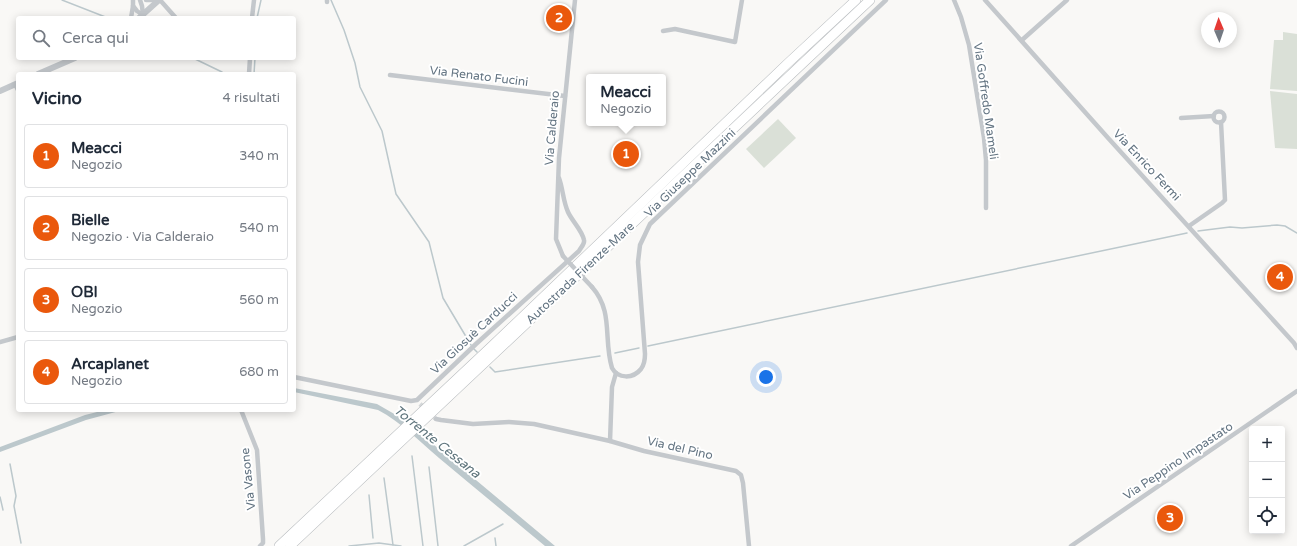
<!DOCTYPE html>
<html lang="it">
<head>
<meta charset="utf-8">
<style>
	:root { --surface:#fff; --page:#f2f2f3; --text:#1f2937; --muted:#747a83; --line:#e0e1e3; --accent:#ea580c }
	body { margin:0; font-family:"Varela Round",sans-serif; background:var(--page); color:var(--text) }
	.controls { position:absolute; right:12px; bottom:12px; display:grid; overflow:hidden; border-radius:4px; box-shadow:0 2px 10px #0003 }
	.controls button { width:36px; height:36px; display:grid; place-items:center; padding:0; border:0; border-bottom:1px solid var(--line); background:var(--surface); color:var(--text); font:20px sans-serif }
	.compass { position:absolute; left:1201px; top:12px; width:36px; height:36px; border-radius:50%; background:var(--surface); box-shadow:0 2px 10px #0003; rotate:358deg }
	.you { position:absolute; left:766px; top:377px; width:14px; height:14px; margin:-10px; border:3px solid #fff; border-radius:50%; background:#1a73e8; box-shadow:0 0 0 6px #1a73e833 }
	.badge { display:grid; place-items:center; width:26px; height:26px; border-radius:50%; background:var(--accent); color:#fff; font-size:13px; font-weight:700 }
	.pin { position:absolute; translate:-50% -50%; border:2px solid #fff; box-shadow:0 1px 4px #0006 }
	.popup { position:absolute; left:586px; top:74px; width:80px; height:52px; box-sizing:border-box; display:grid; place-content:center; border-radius:4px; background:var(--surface); filter:drop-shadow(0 1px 3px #0005); font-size:13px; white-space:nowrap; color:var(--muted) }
	.popup b { font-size:15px; color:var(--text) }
	.popup::after { content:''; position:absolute; left:50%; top:100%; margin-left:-8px; border:8px solid transparent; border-top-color:var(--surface) }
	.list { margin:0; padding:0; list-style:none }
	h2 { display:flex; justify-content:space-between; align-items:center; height:52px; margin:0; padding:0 16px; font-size:17px }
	h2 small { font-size:13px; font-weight:400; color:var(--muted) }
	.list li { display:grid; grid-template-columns:26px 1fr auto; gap:12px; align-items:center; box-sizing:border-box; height:64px; margin:0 8px 8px; padding:0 8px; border:1px solid var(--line); border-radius:4px }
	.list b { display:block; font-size:15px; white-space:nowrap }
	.list p { margin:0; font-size:13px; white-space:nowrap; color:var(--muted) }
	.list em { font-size:13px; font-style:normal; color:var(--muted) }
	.icon { flex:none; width:22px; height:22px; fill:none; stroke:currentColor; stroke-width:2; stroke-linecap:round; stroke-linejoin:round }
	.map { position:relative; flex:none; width:1297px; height:546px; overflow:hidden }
	.search { position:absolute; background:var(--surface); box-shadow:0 2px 10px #0003; left:16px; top:16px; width:280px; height:44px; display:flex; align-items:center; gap:10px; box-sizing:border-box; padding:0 14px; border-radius:4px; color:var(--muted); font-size:15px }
	.panel { position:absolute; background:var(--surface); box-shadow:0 2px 10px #0003; left:16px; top:72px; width:280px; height:340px; border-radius:4px }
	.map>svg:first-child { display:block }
</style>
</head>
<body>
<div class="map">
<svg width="1297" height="546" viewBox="0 0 1297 546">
	<rect width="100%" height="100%" fill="#f9f8f6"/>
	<g fill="#dae0d7">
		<polygon points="1283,32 1297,34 1297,91 1270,89 1274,40 1283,40"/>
		<polygon points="1270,91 1297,94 1297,149 1275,148"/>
		<polygon points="778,119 796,138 764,168 746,149"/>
	</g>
	<g fill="#bcc8cc">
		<path d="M294,388l83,16 26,15 152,127h-10c-35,-29 -71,-59 -106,-88 -20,-17 -38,-36 -61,-48l-84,-18z"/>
		<polygon points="105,410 123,410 86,420 0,452 0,447 85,415"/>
	</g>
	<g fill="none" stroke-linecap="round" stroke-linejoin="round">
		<g stroke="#bcc8cc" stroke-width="1.5">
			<polyline points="62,0 108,18"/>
			<polyline points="331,0 344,30 355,63 360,87 382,131 396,194 429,242 443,298 471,345"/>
			<polyline points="257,18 261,0"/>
			<polyline points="193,58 222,72 222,74"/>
			<polyline points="254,74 255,58"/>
			<polyline points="1198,231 1230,227 1242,228 1277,225 1285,226 1297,233"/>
			<polyline points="648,346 1187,233"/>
			<polyline points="474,349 477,352"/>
			<polyline points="615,353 639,348"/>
			<polyline points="490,367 495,372 600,356"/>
			<polyline points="412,456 423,546"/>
			<polyline points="10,464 16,496 14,506 21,543"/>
			<polyline points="429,467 438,546"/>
			<polyline points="384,478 393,545"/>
			<polyline points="369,495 373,538"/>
			<polyline points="0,497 3,510"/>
			<polyline points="495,538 496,546"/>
			<polyline points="349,546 379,543 401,546"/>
			<polyline points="464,546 503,524"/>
		</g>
		<polyline stroke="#d4d7d9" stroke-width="4.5" stroke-dasharray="4.5 2" stroke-linecap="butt" points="420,404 436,419"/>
		<defs>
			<g id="motorway">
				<polyline points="279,546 493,345 788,63 856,0"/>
				<polyline points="290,546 870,0"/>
			</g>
		</defs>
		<use href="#motorway" stroke="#b7bbbe" stroke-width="10"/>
		<g stroke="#c4c8cc" stroke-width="4.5">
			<polyline points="140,0 142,6 143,15"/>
			<polyline points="146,0 153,0"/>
			<polyline points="160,0 176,18"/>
			<polyline points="327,0 327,2"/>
			<polyline points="954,0 961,17 969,45 984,138 986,160 986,208"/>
			<polyline points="985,0 1109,139 1294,343 1297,348"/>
			<polyline points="133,6 137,11 143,15"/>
			<polyline points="131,18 133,6 133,0"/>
			<polyline points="252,18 254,0"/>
			<polyline points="663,31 675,29 735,42 742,0"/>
			<polyline points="1022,40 1067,0"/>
			<polyline points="249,74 250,58"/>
			<polyline points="390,75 565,96"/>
			<polyline points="15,84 18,90"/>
			<circle cx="1219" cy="117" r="5.5"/>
			<polyline points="1181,118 1214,116"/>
			<polyline points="1189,226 1222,203 1225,200 1221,122"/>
			<polyline points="563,256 556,239 559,158 575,0"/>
			<path d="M592,287c22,25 11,52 20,81 6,11 21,11 29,1 3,-4 4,-10 4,-15l-7,-92 2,-17 10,-21 236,-224"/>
			<polyline points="0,342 18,337"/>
			<path d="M294,377l117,24 6,-1 59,-56 103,-93c2,-4 6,-7 5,-11 -2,-10 -12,-19 -16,-28 -5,-11 -5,-23 -9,-34"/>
			<polyline points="241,410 257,450 263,539 263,543 260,546"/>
			<polyline points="436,419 441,420 473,424 509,422 534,424 610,441 644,451 736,471 741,475 743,483 749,546"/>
			<polyline points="610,441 612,387 616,373"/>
			<polyline points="1071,546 1297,391"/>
		</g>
		<g stroke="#c4c8cc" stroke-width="6">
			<polyline points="139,18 159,0"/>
			<polyline points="38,74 75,58"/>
			<polyline points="0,91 18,83"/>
		</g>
		<use href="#motorway" stroke="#fff" stroke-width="9"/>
		<polyline stroke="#c4c8cc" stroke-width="4.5" points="563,256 592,287"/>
	</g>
	<g text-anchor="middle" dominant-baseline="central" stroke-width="4" stroke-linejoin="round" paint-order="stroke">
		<g font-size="12" fill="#637482" stroke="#fff">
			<text transform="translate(479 76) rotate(7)">Via Renato Fucini</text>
			<text transform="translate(986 101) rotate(82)">Via Goffredo Mameli</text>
			<text transform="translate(552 128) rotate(-85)">Via Calderaio</text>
			<text transform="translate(1147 165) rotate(47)">Via Enrico Fermi</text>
			<text transform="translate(690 173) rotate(-44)">Via Giuseppe Mazzini</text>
			<text transform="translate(580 273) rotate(-43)">Autostrada Firenze-Mare</text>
			<text transform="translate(474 333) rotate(-43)">Via Giosuè Carducci</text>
			<text transform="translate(680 448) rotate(13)">Via del Pino</text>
			<text transform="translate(1178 461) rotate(-34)">Via Peppino Impastato</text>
			<text transform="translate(248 479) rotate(-96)">Via Vasone</text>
		</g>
		<g font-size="13" font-style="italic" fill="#5e747c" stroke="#fff">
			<text transform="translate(437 442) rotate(39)">Torrente Cessana</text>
		</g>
	</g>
</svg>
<div class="controls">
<button>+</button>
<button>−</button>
<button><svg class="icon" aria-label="locate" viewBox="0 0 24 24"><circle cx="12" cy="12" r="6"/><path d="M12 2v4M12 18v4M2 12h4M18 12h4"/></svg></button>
</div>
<svg class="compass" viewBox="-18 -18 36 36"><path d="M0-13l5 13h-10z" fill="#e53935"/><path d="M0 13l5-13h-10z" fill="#747a83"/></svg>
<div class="you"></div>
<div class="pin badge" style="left:626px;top:154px">1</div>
<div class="popup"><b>Meacci</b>Negozio</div>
<div class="pin badge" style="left:559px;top:18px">2</div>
<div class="pin badge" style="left:1170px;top:518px">3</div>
<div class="pin badge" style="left:1280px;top:277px">4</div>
<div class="search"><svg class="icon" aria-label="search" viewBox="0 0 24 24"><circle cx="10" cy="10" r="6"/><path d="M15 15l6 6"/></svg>Cerca qui</div>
<section class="panel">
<h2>Vicino<small>4 risultati</small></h2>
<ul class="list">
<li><span class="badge">1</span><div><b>Meacci</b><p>Negozio</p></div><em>340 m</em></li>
<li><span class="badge">2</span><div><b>Bielle</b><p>Negozio · Via Calderaio</p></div><em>540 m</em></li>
<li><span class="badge">3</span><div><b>OBI</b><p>Negozio</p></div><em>560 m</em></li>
<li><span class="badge">4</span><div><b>Arcaplanet</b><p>Negozio</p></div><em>680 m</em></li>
</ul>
</section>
</div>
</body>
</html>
